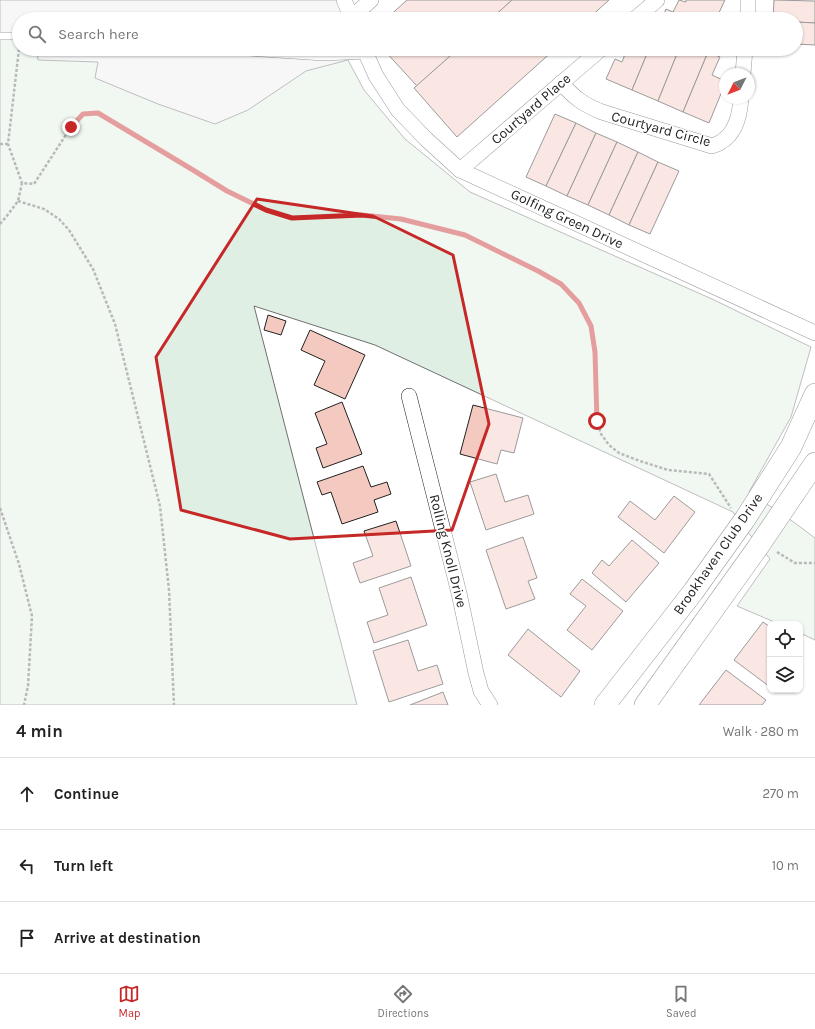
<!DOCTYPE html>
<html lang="en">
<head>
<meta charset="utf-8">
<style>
	:root { --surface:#fff; --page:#f2f2f2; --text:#222; --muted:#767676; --line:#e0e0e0; --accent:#c62828 }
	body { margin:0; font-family:Karla,sans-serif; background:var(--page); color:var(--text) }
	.controls { position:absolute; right:12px; bottom:12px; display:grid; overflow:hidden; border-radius:8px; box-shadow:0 1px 3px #0004 }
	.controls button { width:36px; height:36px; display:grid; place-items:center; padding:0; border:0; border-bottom:1px solid var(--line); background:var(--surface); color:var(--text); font:20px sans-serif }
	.compass { position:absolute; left:719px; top:68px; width:36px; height:36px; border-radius:50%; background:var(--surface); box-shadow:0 1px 3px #0004; rotate:228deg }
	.stop { position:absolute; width:12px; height:12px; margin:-9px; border:3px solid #c62828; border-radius:50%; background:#fff }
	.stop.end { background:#c62828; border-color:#fff; box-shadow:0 1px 4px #0008 }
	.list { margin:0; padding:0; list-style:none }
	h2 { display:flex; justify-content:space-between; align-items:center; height:52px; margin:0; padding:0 16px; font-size:17px }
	h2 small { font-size:13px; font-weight:400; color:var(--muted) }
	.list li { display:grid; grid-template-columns:26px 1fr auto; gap:12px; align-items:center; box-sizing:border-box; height:72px; padding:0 16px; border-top:1px solid var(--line) }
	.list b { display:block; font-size:15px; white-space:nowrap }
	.list em { font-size:13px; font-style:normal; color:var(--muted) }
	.icon { flex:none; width:22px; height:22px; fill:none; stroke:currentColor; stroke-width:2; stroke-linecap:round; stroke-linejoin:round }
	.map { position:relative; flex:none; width:815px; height:705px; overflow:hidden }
	.search { position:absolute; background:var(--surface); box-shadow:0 1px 3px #0004; left:12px; right:12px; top:12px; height:44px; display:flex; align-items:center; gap:10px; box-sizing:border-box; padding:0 14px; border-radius:22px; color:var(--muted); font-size:15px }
	.sheet { height:268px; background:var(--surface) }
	nav { display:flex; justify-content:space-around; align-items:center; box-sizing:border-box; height:56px; border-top:1px solid var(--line); background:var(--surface); font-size:11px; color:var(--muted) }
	nav a { display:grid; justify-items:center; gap:2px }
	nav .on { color:var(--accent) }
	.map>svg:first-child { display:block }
</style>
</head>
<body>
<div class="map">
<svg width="815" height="705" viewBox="0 0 815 705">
	<rect width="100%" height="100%" fill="#fff"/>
	<polygon fill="#e0efe3" stroke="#6f6f6f" points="0,0 19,19 19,49 342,49 364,90 405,139 470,192 712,299 811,347 791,417 749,492 795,523 815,538 815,640 800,633 800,624 779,624 737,606 770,559 741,524 733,512 375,345 254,306 357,705 0,705"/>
	<g fill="#ededed" stroke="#6f6f6f">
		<polygon points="0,0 346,0 353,19 19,19 19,37 0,37"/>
		<polygon points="37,49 365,49 367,55 306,71 248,110 215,124 158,104 95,78 98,62 38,60"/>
	</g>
	<g fill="#f3c9c0" stroke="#222">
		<polygon points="407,0 512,0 491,19 386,19"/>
		<polygon points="512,0 609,0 588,19 491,19"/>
		<polygon points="679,0 686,2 686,0 725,0 716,19 687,19 673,12"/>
		<polygon points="774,0 815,1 815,23 796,22 796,19 773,19"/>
		<polygon points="666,9 673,12 687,19 662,19"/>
		<polygon points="796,22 815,23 815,45 796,44"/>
		<polygon points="383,49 458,49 417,86"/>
		<polygon points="458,49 555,49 457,137 414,88"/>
		<polygon points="627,49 649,49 632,90 606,79 615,59 622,62"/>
		<polygon points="649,49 679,49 658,101 632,90"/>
		<polygon points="679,49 701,49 708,52 683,112 658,101"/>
		<polygon points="708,52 720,57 712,75 725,81 725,84 709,123 683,112"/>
		<polygon points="555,114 576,123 546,186 526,177"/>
		<polygon points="576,123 596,133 567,196 546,186"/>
		<polygon points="596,133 617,142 588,205 567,196"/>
		<polygon points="617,142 638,152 609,215 588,205"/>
		<polygon points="638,152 658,162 629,225 609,215"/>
		<polygon points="658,162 679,171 650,234 629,225"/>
		<polygon points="268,315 286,321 281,335 264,330"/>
		<polygon points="310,330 365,355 345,399 314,385 325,361 301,350"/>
		<polygon points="342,402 362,454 323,468 316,448 327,444 315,413"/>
		<polygon points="473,405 523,418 514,453 501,450 497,464 460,454"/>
		<polygon points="363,466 371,487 387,482 391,494 374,500 378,512 342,524 331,492 322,495 317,482"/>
		<polygon points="496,474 505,502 528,495 534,514 486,530 470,482"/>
		<polygon points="674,496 695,512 664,553 618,517 630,501 655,520"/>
		<polygon points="396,521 411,566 360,583 353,563 373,556 364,531"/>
		<polygon points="523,537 537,578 528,581 535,599 506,609 486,550"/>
		<polygon points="632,540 659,563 626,602 592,573 602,560 609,566"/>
		<polygon points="411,577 427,625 374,643 367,622 388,615 379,588"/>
		<polygon points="582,579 623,611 592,650 567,630 586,606 570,594"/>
		<polygon points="763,622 770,627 770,687 734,660"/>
		<polygon points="528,629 580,671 561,697 508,655"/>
		<polygon points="408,640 418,671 437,665 443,684 389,702 373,651"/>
		<polygon points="726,670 766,700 762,705 699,705"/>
		<polygon points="443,692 448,705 410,705"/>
	</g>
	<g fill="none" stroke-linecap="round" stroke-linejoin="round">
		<defs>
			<g id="lane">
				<polyline points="0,36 19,36"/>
				<polyline points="203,49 324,57 367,55"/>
			</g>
			<g id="street">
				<polyline points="344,0 352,19"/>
				<polyline points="351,18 371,0"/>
				<polyline points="635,19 657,0"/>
				<polyline points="748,19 748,0"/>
				<polyline points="364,49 376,76 398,110 426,139 460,170 815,333"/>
				<polyline points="743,74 745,49"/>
				<path d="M561,83c14,15 21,21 41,29l110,34c3,-1 6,-2 9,-4 15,-9 19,-27 20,-44"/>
				<polyline points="460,170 601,49"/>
				<polyline points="409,396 459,593 476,673 481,691 490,705"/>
			</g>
			<g id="secondary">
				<polyline points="605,705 693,592 745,519 791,447 815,394"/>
				<polyline points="645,705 758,547 815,463"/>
			</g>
		</defs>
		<use href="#lane" stroke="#222" stroke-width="8"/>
		<use href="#street" stroke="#222" stroke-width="16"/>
		<use href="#secondary" stroke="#222" stroke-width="22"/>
		<g stroke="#646464" stroke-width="2.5" stroke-dasharray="3 2" stroke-linecap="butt">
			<polyline points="19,49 8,144 22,183"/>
			<polyline points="0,144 8,144"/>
			<polyline points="18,201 44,209 59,219 69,230 93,269 115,324 160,506 169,590 174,705"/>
			<polyline points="0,224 6,217 18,201 22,183 34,184 71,127 83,114 98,113 193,170 227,191 266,210 292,218 362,215 401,219 465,235 538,271 561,284 579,303 591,326 595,352 597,421 601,434 609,445 619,453 640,461 668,470 709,474 731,508"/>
			<polyline points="0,508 19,564 32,616 28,686 24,705"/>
			<polyline points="777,552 795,563 815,563"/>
		</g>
		<use href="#lane" stroke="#fff" stroke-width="7"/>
		<use href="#street" stroke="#fff" stroke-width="15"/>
		<use href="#secondary" stroke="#fff" stroke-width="21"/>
	</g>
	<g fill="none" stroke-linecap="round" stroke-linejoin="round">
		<polyline stroke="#c62828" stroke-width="5" points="71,127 83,114 98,113 193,170 227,191 266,210 292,218 362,215 401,219 465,235 538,271 561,284 579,303 591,326 595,352 597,421"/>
	</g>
	<path d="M0 0H815V705H0ZM257,199l116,17 80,39 36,169 -37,106 -162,9 -109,-29 -25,-153z" fill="#fff" fill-opacity=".55" fill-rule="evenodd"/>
	<path fill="none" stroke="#c62828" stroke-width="3" stroke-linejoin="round" d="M257,199l116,17 80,39 36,169 -37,106 -162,9 -109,-29 -25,-153z"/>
	<g text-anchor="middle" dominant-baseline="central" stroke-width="3" stroke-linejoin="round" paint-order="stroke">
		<g font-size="14" fill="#222" stroke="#fff">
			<text transform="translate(531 109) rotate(-41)">Courtyard Place</text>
			<text transform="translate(661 129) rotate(15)">Courtyard Circle</text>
			<text transform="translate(567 219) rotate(25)">Golfing Green Drive</text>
			<text transform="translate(448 551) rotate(76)">Rolling Knoll Drive</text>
			<text transform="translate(718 554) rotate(-55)">Brookhaven Club Drive</text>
		</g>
	</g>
</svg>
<div class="controls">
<button><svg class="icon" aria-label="locate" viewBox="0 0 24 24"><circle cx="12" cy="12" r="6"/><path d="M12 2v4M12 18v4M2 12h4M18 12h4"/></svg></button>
<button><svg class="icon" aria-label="layers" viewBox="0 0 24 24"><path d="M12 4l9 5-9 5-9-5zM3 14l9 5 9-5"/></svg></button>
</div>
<svg class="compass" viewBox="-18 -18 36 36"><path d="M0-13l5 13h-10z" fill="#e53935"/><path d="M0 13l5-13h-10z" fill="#767676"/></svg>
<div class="stop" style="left:597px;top:421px"></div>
<div class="stop end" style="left:71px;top:127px"></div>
<div class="search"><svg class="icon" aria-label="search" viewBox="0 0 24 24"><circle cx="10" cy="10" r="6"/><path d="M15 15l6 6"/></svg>Search here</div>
</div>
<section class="sheet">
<h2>4 min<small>Walk · 280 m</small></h2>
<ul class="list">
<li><svg class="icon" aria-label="ahead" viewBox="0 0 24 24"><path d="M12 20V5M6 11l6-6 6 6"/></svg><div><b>Continue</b></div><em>270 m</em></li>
<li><svg class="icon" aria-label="left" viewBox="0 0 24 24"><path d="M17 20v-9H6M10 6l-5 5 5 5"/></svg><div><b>Turn left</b></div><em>10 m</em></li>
<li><svg class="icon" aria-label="arrive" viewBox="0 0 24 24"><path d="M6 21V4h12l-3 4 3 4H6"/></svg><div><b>Arrive at destination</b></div></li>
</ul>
</section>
<nav>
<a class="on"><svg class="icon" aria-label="map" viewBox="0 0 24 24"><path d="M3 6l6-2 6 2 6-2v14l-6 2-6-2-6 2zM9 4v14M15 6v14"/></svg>Map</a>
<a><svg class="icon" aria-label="directions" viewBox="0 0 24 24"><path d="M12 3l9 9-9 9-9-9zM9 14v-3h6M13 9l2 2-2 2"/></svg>Directions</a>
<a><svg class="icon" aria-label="saved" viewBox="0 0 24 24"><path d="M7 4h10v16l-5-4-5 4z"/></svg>Saved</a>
</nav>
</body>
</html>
